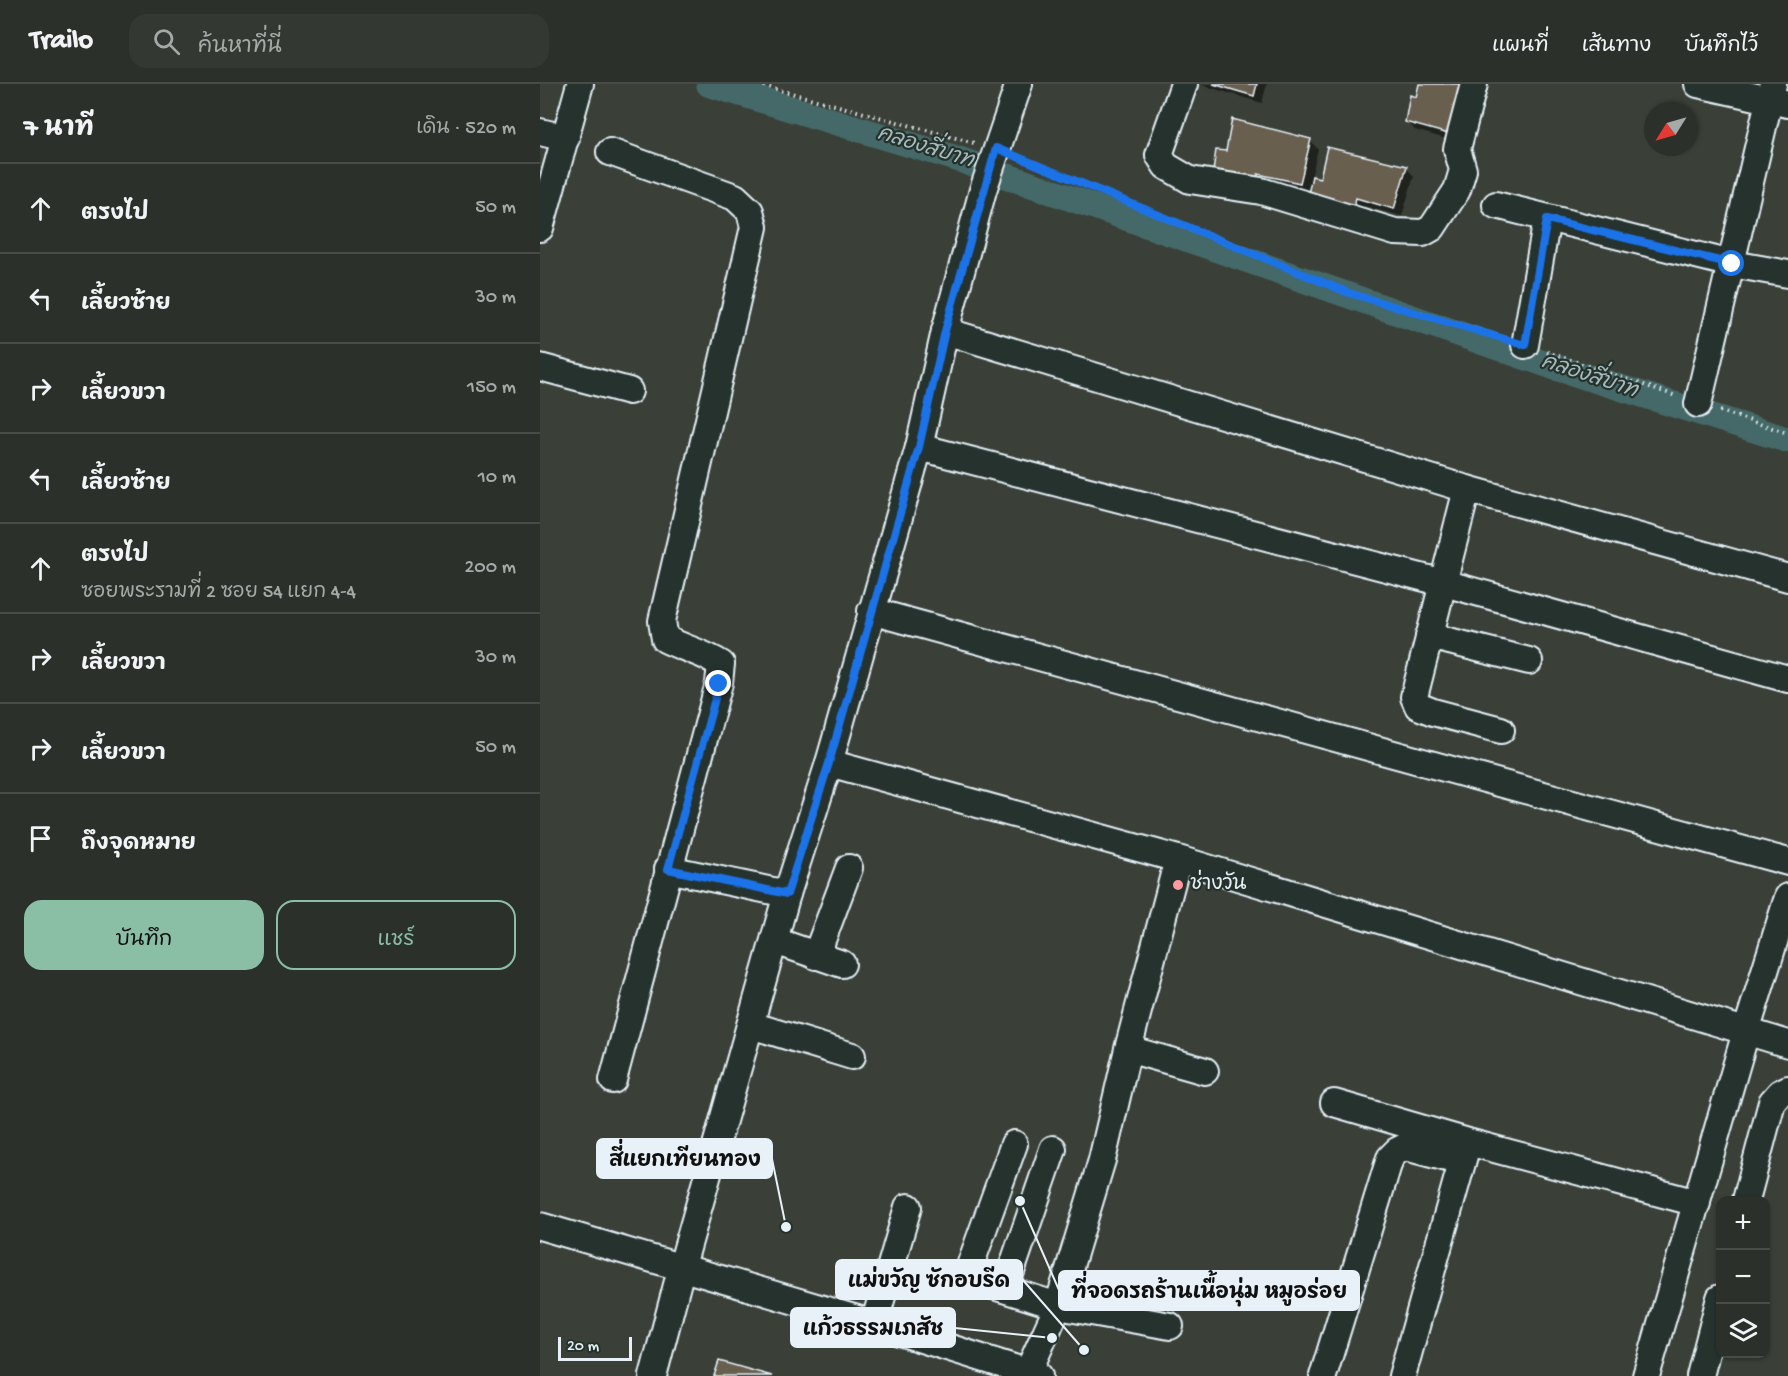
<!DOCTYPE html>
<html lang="th">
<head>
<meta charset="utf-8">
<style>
	:root { --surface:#2c302a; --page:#343832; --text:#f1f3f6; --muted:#a6a9a8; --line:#484b47; --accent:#8abfa5 }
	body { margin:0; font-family:"Gochi Hand","Playpen Sans Thai",sans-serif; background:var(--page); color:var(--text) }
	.controls { position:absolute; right:18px; bottom:18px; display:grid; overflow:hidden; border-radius:12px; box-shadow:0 2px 4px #0004 }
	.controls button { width:54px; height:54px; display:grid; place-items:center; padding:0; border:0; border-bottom:2px solid var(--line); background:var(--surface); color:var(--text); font:30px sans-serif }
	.compass { position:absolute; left:1104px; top:18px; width:54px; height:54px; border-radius:50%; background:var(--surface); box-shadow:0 2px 4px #0004; rotate:233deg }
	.scale { position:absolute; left:18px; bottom:15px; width:74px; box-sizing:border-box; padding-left:6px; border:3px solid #e8f1f8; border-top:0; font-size:16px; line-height:21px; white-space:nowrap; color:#e8f1f8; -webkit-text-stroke:4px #26332d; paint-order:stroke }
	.stop { position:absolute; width:18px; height:18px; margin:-14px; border:4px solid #1a73e8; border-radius:50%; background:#fff }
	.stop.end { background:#1a73e8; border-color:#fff; box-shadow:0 2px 6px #0008 }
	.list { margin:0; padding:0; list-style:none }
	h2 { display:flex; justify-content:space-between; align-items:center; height:78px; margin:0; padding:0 24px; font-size:26px }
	h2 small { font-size:20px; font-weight:400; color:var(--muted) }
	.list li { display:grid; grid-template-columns:39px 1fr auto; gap:18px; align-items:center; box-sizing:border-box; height:90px; padding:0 24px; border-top:2px solid var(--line) }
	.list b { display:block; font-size:22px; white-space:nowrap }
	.list p { margin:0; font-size:20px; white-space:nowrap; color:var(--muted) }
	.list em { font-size:20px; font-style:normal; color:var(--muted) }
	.actions { display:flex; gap:12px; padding:18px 24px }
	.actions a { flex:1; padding:14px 0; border:2px solid var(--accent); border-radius:18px; text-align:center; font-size:21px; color:var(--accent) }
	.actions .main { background:var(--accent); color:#111 }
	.icon { flex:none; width:33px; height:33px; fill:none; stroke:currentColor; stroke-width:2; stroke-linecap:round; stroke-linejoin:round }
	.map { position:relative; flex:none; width:1248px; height:1292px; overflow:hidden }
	header { display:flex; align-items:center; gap:36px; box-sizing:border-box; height:84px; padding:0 30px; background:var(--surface); border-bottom:2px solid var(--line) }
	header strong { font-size:28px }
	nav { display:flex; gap:33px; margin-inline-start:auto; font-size:21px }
	.search { width:420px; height:54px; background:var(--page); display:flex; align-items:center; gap:15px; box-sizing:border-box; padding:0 21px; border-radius:18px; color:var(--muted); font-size:22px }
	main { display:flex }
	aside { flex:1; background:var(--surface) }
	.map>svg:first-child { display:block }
</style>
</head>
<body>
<header>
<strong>Trailo</strong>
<div class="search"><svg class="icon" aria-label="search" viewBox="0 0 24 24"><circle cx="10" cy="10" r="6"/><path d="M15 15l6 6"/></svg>ค้นหาที่นี่</div>
<nav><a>แผนที่</a><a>เส้นทาง</a><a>บันทึกไว้</a></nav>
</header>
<main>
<aside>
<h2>7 นาที<small>เดิน · 520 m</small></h2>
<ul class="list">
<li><svg class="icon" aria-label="ahead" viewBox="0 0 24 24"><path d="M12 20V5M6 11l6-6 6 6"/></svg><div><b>ตรงไป</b></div><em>50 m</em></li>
<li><svg class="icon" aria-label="left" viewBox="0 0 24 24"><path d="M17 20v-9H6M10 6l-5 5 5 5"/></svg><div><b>เลี้ยวซ้าย</b></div><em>30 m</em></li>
<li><svg class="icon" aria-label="right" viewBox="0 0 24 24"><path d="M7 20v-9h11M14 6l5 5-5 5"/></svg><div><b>เลี้ยวขวา</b></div><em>150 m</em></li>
<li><svg class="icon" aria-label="left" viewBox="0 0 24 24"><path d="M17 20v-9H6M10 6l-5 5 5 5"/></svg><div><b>เลี้ยวซ้าย</b></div><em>10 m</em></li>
<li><svg class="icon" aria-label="ahead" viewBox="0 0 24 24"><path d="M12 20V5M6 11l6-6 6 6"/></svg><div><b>ตรงไป</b><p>ซอยพระรามที่ 2 ซอย 54 แยก 4-4</p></div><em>200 m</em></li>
<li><svg class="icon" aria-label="right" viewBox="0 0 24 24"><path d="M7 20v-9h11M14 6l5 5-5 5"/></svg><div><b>เลี้ยวขวา</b></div><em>30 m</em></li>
<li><svg class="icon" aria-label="right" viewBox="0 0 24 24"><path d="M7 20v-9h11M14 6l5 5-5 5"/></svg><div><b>เลี้ยวขวา</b></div><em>50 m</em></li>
<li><svg class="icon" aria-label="arrive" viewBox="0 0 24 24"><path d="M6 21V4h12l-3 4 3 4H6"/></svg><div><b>ถึงจุดหมาย</b></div></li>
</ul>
<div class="actions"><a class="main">บันทึก</a><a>แชร์</a></div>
</aside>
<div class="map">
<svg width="1248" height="1292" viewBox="0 0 1248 1292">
	<rect width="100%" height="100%" fill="#3a4038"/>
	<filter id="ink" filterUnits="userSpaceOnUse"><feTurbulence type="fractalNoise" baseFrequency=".0167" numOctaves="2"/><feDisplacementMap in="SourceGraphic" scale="12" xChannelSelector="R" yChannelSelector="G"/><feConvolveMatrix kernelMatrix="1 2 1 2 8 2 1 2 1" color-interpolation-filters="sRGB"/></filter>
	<g filter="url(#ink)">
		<g fill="#0007">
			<polygon points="662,0 727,0 722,19 665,2"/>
			<polygon points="880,0 920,59 875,46 867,38 877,15"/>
			<polygon points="770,57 778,65 771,94 781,96 866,84 874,92 862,132 824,122 822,129 770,107 726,97 724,105 687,69"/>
		</g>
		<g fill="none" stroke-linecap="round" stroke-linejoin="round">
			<polyline stroke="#446967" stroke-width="26" points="169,0 415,74 1014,283 1248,356"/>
		</g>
		<g fill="#675e50" stroke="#e8f1f8" stroke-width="1.5">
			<polygon points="673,0 717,0 714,12"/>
			<polygon points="879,0 924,0 912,51 865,38 870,11 876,13"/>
			<polygon points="692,35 771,55 760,99 718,90 717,97 673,87 676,66 686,67"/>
			<polygon points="787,63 867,82 854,125 816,114 814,122 768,110 772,92 780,94"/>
			<polygon points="179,1277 232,1292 174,1292"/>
		</g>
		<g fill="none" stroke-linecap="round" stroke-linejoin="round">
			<defs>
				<g id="minor">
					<polyline points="644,0 619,71 626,82 650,96 721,107 855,148 883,149 892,144 917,106 923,86 917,65 934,0"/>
					<polyline points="1158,0 1248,20"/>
					<polyline points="0,48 26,54"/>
					<path d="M70,68l125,45 15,14 4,16 -92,394 3,18c18,9 39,14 56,25l-2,19 -106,397"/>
					<polyline points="956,121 1192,180 1248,190"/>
					<polyline points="0,144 40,0"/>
					<polyline points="405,247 927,405 1248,494"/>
					<polyline points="985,261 1007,135"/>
					<polyline points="0,283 89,307"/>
					<polyline points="1158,320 1233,0"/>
					<polyline points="379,363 904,499 1248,595"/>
					<polyline points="927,405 874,613 878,622 893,628 961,646"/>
					<polyline points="331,527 1248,778"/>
					<polyline points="889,552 989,577"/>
					<polyline points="289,679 638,775 1248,960"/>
					<polyline points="128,785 247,810"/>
					<polyline points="235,857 302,880"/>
					<polyline points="276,872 309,784"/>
					<polyline points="211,941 312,972"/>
					<polyline points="588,965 665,987"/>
					<polyline points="794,1019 928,1058 1157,1119"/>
					<path d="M474,1060l-43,119c-1,10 3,13 10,19l77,24 112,20"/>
					<polyline points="1206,1116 1232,1018 1240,1009 1248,1005"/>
					<polyline points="0,1142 334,1240 499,1292"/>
					<polyline points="465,1205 513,1065"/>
					<polyline points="334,1240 368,1123"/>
					<polyline points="488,1288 518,1222 562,1076 588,965 638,775"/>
					<polyline points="113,1292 142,1182 247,810 289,679 379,363 405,247 443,106 479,0"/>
					<polyline points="783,1292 850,1074 857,1067 865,1063 922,1078"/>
					<polyline points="862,1292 927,1061"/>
					<polyline points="1106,1292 1206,948 1248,813"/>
					<polyline points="1160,1292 1180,1214"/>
				</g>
			</defs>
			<use href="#minor" stroke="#e8f1f8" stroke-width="30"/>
			<g stroke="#e8f1f8" stroke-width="4" stroke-dasharray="1.5 4.5" stroke-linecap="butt">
				<polyline points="218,0 434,59"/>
				<polyline points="478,74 809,209 963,254"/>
				<polyline points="1007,268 1136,312"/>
				<polyline points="1180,327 1248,349"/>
			</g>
			<use href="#minor" stroke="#26332d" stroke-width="26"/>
		</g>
	</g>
	<g fill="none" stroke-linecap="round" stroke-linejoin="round" filter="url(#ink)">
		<polyline stroke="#1a73e8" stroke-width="8" points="179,600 128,785 247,810 289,679 379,363 405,247 456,64 809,209 985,261 1007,135 1192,180"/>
	</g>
	<circle fill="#ff9aa2" stroke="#26332d" stroke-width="2" cx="638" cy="801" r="6"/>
	<g text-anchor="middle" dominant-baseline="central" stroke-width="4.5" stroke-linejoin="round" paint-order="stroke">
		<g font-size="20" fill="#e8f1f8" stroke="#26332d" text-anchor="start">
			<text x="650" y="801">ช่างวัน</text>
		</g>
		<g font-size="21" font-style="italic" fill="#a6bbbe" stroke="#26332d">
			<text transform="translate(385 65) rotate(17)">คลองสี่บาท</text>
			<text transform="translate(1049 294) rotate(18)">คลองสี่บาท</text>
		</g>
	</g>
	<path fill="none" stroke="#e8f1f8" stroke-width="2" d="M246 1143L232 1075M544 1266L482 1195M480 1117L519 1206M512 1254L415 1244"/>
	<g fill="#e8f1f8" stroke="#26332d" stroke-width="2">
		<circle cx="246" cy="1143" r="6"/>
		<circle cx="544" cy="1266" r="6"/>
		<circle cx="480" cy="1117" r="6"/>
		<circle cx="512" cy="1254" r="6"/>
	</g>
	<g fill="#e8f1f8" stroke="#e8f1f8" stroke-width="2">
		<rect x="57" y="1055" width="175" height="39" rx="6"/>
		<rect x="296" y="1176" width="186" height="39" rx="6"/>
		<rect x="519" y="1187" width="300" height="39" rx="6"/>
		<rect x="251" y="1224" width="164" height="39" rx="6"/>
	</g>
	<g font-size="21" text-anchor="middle" font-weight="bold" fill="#111">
		<text x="145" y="1082">สี่แยกเทียนทอง</text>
		<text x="389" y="1203">แม่ขวัญ ซักอบรีด</text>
		<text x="669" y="1214">ที่จอดรถร้านเนื้อนุ่ม หมูอร่อย</text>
		<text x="333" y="1251">แก้วธรรมเภสัช</text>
	</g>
</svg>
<div class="controls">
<button>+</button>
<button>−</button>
<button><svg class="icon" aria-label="layers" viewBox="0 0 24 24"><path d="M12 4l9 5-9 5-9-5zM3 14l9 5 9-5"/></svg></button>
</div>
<svg class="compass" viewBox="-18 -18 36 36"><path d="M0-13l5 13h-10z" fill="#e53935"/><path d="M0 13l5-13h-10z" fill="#a6a9a8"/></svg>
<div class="scale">20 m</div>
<div class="stop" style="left:1192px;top:180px"></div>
<div class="stop end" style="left:179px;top:600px"></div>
</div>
</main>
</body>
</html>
